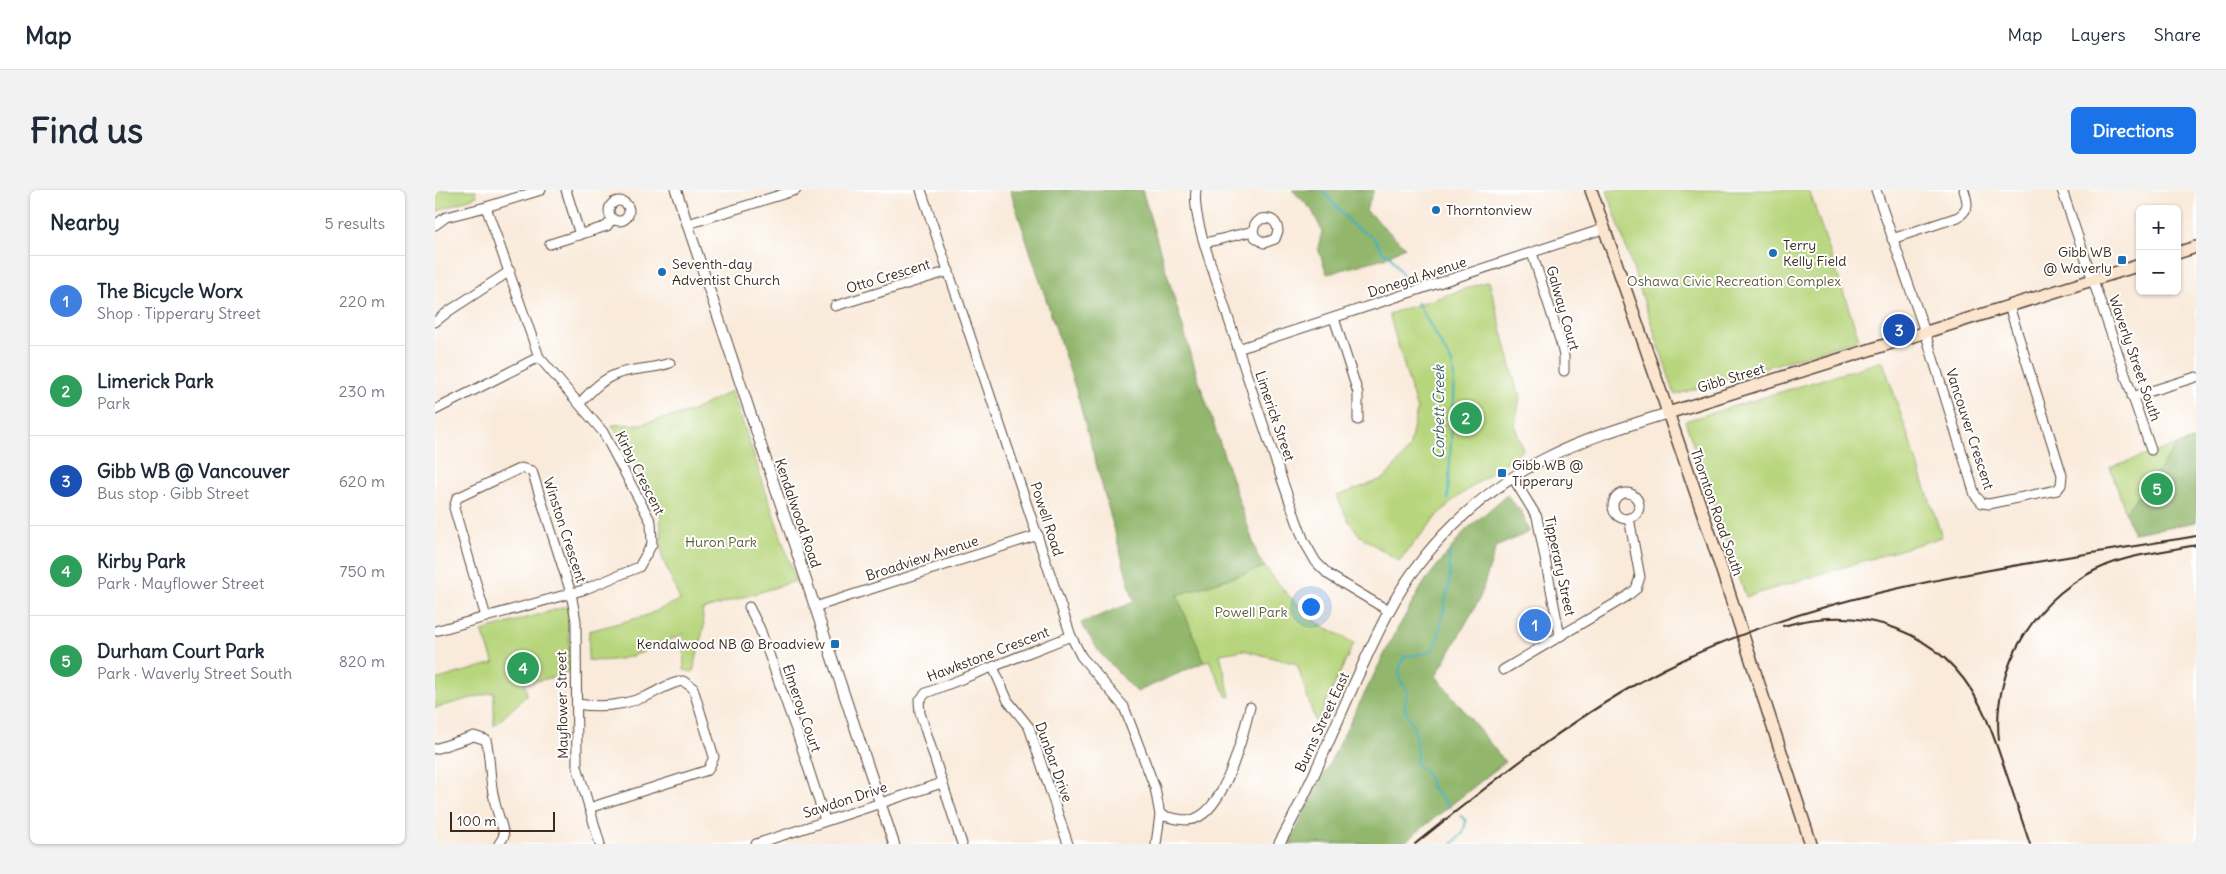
<!DOCTYPE html>
<html lang="en">
<head>
<meta charset="utf-8">
<style>
	:root { --surface:#fff; --page:#f2f2f3; --text:#1f2937; --muted:#747a83; --line:#e0e1e3; --accent:#1a73e8 }
	body { margin:0; font-family:Delius,sans-serif; background:var(--page); color:var(--text) }
	.controls { position:absolute; right:15px; top:15px; display:grid; overflow:hidden; border-radius:8px; box-shadow:0 1px 4px #0004 }
	.controls button { width:45px; height:45px; display:grid; place-items:center; padding:0; border:0; border-bottom:1px solid var(--line); background:var(--surface); color:var(--text); font:25px sans-serif }
	.scale { position:absolute; left:15px; bottom:12px; width:105px; box-sizing:border-box; padding-left:5px; border:2px solid #3b2a1e; border-top:0; font-size:14px; line-height:18px; white-space:nowrap; color:#3b2a1e; -webkit-text-stroke:4px #fff; paint-order:stroke }
	.you { position:absolute; left:875px; top:416px; width:18px; height:18px; margin:-12px; border:4px solid #fff; border-radius:50%; background:#1a73e8; box-shadow:0 0 0 8px #1a73e833 }
	.badge { display:grid; place-items:center; width:32px; height:32px; border-radius:50%; background:var(--accent); color:#fff; font-size:16px; font-weight:700 }
	.pin { position:absolute; translate:-50% -50%; border:2px solid #fff; box-shadow:0 1px 5px #0006 }
	.list { margin:0; padding:0; list-style:none }
	h2 { display:flex; justify-content:space-between; align-items:center; height:65px; margin:0; padding:0 20px; font-size:21px }
	h2 small { font-size:16px; font-weight:400; color:var(--muted) }
	.list li { display:grid; grid-template-columns:32px 1fr auto; gap:15px; align-items:center; box-sizing:border-box; height:90px; padding:0 20px; border-top:1px solid var(--line) }
	.list b { display:block; font-size:19px; white-space:nowrap }
	.list p { margin:0; font-size:16px; white-space:nowrap; color:var(--muted) }
	.list em { font-size:16px; font-style:normal; color:var(--muted) }
	.map { position:relative; flex:none; width:1761px; height:654px; overflow:hidden; border-radius:8px }
	header { display:flex; align-items:center; gap:30px; box-sizing:border-box; height:70px; padding:0 25px; background:var(--surface); border-bottom:1px solid var(--line) }
	header strong { font-size:24px }
	nav { display:flex; gap:28px; margin-inline-start:auto; font-size:18px }
	.intro { display:flex; align-items:center; justify-content:space-between; box-sizing:border-box; height:120px; padding:0 30px }
	h1 { margin:0; font-size:35px }
	.button { padding:12px 22px; border-radius:8px; background:var(--accent); color:#fff; font-size:18px; font-weight:700 }
	main { display:flex; gap:30px; padding:0 30px }
	aside { flex:1; background:var(--surface); border-radius:8px; box-shadow:0 1px 4px #0004 }
	.map>svg:first-child { display:block }
</style>
</head>
<body>
<header>
<strong>Map</strong>
<nav><a>Map</a><a>Layers</a><a>Share</a></nav>
</header>
<div class="intro"><h1>Find us</h1><a class="button">Directions</a></div>
<main>
<aside>
<h2>Nearby<small>5 results</small></h2>
<ul class="list">
<li><span class="badge" style="background:#3f7fe0">1</span><div><b>The Bicycle Worx</b><p>Shop · Tipperary Street</p></div><em>220 m</em></li>
<li><span class="badge" style="background:#2e9e5b">2</span><div><b>Limerick Park</b><p>Park</p></div><em>230 m</em></li>
<li><span class="badge" style="background:#1a4fb4">3</span><div><b>Gibb WB @ Vancouver</b><p>Bus stop · Gibb Street</p></div><em>620 m</em></li>
<li><span class="badge" style="background:#2e9e5b">4</span><div><b>Kirby Park</b><p>Park · Mayflower Street</p></div><em>750 m</em></li>
<li><span class="badge" style="background:#2e9e5b">5</span><div><b>Durham Court Park</b><p>Park · Waverly Street South</p></div><em>820 m</em></li>
</ul>
</aside>
<div class="map">
<svg width="1761" height="654" viewBox="0 0 1761 654">
	<rect width="100%" height="100%" fill="#fff"/>
	<filter id="ink" filterUnits="userSpaceOnUse"><feTurbulence type="fractalNoise" baseFrequency=".02" numOctaves="2"/><feDisplacementMap in="SourceGraphic" scale="10" xChannelSelector="R" yChannelSelector="G"/><feConvolveMatrix kernelMatrix="1 2 1 2 8 2 1 2 1" color-interpolation-filters="sRGB"/></filter>
	<filter id="wash" filterUnits="userSpaceOnUse"><feTurbulence type="fractalNoise" baseFrequency=".0096" numOctaves="4" result="noise"/><feDisplacementMap in="SourceGraphic" scale="20" xChannelSelector="R" yChannelSelector="G"/><feGaussianBlur stdDeviation="1.12" result="paint"/><feColorMatrix in="noise" values="0 0 0 0 0 0 0 0 0 0 0 0 0 0 0 0 0 1.4 0 .05"/><feComposite in="paint" operator="in"/></filter>
	<g filter="url(#wash)">
		<rect width="100%" height="100%" fill="#f9eada"/>
		<g fill="#b7d57c" stroke="#79804d">
			<polygon points="0,0 41,0 42,6 0,22"/>
			<polygon points="1172,0 1374,0 1424,149 1240,205"/>
			<polygon points="1054,91 1083,204 1086,202 1080,236 1088,260 1020,309 1001,327 964,371 925,346 913,330 902,306 950,288 974,259 982,220 954,124"/>
			<polygon points="1448,171 1507,347 1311,407 1250,231"/>
			<path d="M297,201l64,190 -94,29 2,16 -11,46 -9,-2 -1,-36c-34,15 -56,30 -95,26l1,-29 56,-15 35,-16 -18,-43 -2,-49 -48,-83 29,-1 49,-12z"/>
			<polygon points="1761,249 1761,332 1698,343 1675,277"/>
			<polygon points="830,377 853,405 883,433 919,453 881,534 862,474 808,460 785,464 795,506 792,507 774,470 769,472 741,405"/>
			<polygon points="133,416 135,483 90,494 92,505 59,536 59,502 0,518 0,490 59,473 47,441"/>
		</g>
		<g fill="#91b66c" stroke="#667045">
			<polygon points="575,0 707,0 763,188 823,367 830,377 742,405 769,472 702,502 665,463 646,433 699,412 641,200"/>
			<polygon points="857,0 939,0 931,20 970,57 949,68 892,84 883,58 887,41 877,20"/>
			<polygon points="1761,249 1761,332 1698,343 1690,322 1742,256"/>
			<polygon points="1072,305 1087,323 1094,342 1061,357 1044,410 1001,486 1070,572 967,654 854,654 959,445 990,391 1031,340"/>
		</g>
		<g fill="none" stroke-linecap="round" stroke-linejoin="round">
			<g stroke="#42b1bd" stroke-width="2">
				<polyline points="887,0 917,35 939,48 947,61 955,65 973,94"/>
				<polyline points="982,112 1017,173 1019,188 1013,310"/>
				<path d="M1014,362l1,27 -14,67c-7,9 -20,9 -31,10 -5,6 -7,19 -4,27l4,2 3,8 -4,14 12,26 1,33 8,5 8,18 17,18"/>
				<polyline points="1017,654 1028,643 1031,631 1026,626"/>
			</g>
		</g>
	</g>
	<g filter="url(#ink)">
		<g fill="none" stroke-linecap="round" stroke-linejoin="round">
			<defs>
				<g id="minor">
					<polyline points="131,0 145,45"/>
					<polyline points="486,0 636,446 646,466 689,517 720,598 725,625 721,654"/>
					<path d="M761,0c-4,26 15,73 23,99 27,84 54,169 85,252l12,21 13,13 60,36"/>
					<polyline points="1441,0 1490,142 1540,305 1547,313 1554,314 1622,300 1626,295 1627,285 1574,116"/>
					<polyline points="1627,0 1716,260"/>
					<circle cx="184" cy="21" r="10"/>
					<polyline points="253,34 361,0"/>
					<polyline points="0,35 11,27 51,17 106,0"/>
					<path d="M1457,49l66,-22c12,-8 10,-14 6,-27"/>
					<path d="M770,53l48,-12 2,-7 6,-5c10,-2 16,2 17,12l-3,8 -11,4 -9,-6 -2,-6"/>
					<polyline points="115,54 172,36 177,29"/>
					<polyline points="1097,63 1126,153 1129,166 1129,181"/>
					<polyline points="400,116 514,81"/>
					<polyline points="899,128 923,203 923,230"/>
					<polyline points="0,132 14,121 75,81"/>
					<polyline points="803,159 1168,39"/>
					<polyline points="1697,207 1761,187"/>
					<path d="M145,213c12,-13 23,-25 40,-30 16,-5 33,-4 50,-10"/>
					<polyline points="0,220 104,167"/>
					<polyline points="1078,288 1102,327 1125,446"/>
					<circle cx="1191" cy="316" r="13"/>
					<polyline points="314,417 325,439 362,543 390,630"/>
					<polyline points="380,417 603,345"/>
					<polyline points="51,427 19,318 22,308 86,278 97,281 136,403 141,431 142,576 165,654"/>
					<polyline points="0,441 148,400 204,377 217,354 216,332 168,242 104,167 51,17"/>
					<polyline points="558,477 573,511 594,537 633,654"/>
					<polyline points="1068,480 1191,407 1201,399 1205,387 1194,328"/>
					<path d="M142,514c23,4 48,1 70,-8 13,-6 22,-13 36,-15l10,7 21,69 -6,13 -119,38"/>
					<path d="M0,559l39,-13 12,4c5,19 3,39 8,58 2,13 8,25 10,38l-5,8"/>
					<path d="M725,625c9,2 24,7 34,4 31,-10 49,-83 56,-112"/>
					<polyline points="321,654 507,593"/>
					<polyline points="527,654 485,523 484,511 491,503 636,446"/>
				</g>
				<g id="tertiary">
					<polyline points="241,0 459,654"/>
					<path d="M844,654c42,-75 70,-157 110,-233 34,-65 90,-118 155,-152 39,-20 82,-33 124,-46"/>
				</g>
				<g id="secondary">
					<polyline points="1156,0 1276,347 1376,654"/>
					<polyline points="1742,63 1761,57"/>
					<polyline points="1233,223 1705,75"/>
				</g>
			</defs>
			<use href="#minor" stroke="#58473a" stroke-width="11"/>
			<use href="#tertiary" stroke="#58473a" stroke-width="12"/>
			<use href="#secondary" stroke="#58473a" stroke-width="14"/>
			<use href="#minor" stroke="#fff" stroke-width="9"/>
			<use href="#tertiary" stroke="#fff" stroke-width="10"/>
			<use href="#secondary" stroke="#fce5cf" stroke-width="11"/>
			<g stroke="#3b2a1e" stroke-width="2">
				<path d="M1348,436c79,-23 158,4 197,79 9,17 15,35 21,53 10,28 19,57 29,86"/>
				<path d="M1564,550c-8,-74 39,-148 108,-175 28,-11 60,-14 89,-20"/>
				<path d="M980,654c80,-64 158,-128 249,-175 165,-84 352,-102 532,-133"/>
			</g>
		</g>
	</g>
	<g fill="#1f6fb2" stroke="#fff" stroke-width="2">
		<circle cx="1001" cy="20" r="5"/>
		<circle cx="1338" cy="63" r="5"/>
		<rect x="1682" y="65" width="10" height="10" rx="2.5"/>
		<circle cx="227" cy="82" r="5"/>
		<rect x="1062" y="278" width="10" height="10" rx="2.5"/>
		<rect x="395" y="449" width="10" height="10" rx="2.5"/>
	</g>
	<g text-anchor="middle" dominant-baseline="central" stroke-width="4" stroke-linejoin="round" paint-order="stroke">
		<g font-size="14" fill="#3b2a1e" stroke="#fff" text-anchor="start">
			<text x="1011" y="20">Thorntonview</text>
			<text x="1348" y="55">Terry<tspan x="1348" dy="16">Kelly Field</tspan></text>
			<text x="1677" y="62" text-anchor="end">Gibb WB<tspan x="1677" dy="16">@ Waverly</tspan></text>
			<text x="237" y="74">Seventh-day<tspan x="237" dy="16">Adventist Church</tspan></text>
			<text x="1077" y="275">Gibb WB @<tspan x="1077" dy="16">Tipperary</tspan></text>
			<text x="390" y="454" text-anchor="end">Kendalwood NB @ Broadview</text>
		</g>
		<g font-size="14" fill="#3b2a1e" stroke="#fff">
			<text transform="translate(453 86) rotate(-17)">Otto Crescent</text>
			<text transform="translate(982 87) rotate(-18)">Donegal Avenue</text>
			<text transform="translate(1128 118) rotate(74)">Galway Court</text>
			<text transform="translate(1700 168) rotate(71)">Waverly Street South</text>
			<text transform="translate(1296 188) rotate(-17)">Gibb Street</text>
			<text transform="translate(840 226) rotate(71)">Limerick Street</text>
			<text transform="translate(1535 239) rotate(72)">Vancouver Crescent</text>
			<text transform="translate(205 283) rotate(63)">Kirby Crescent</text>
			<text transform="translate(1282 322) rotate(71)">Thornton Road South</text>
			<text transform="translate(363 323) rotate(71)">Kendalwood Road</text>
			<text transform="translate(612 329) rotate(72)">Powell Road</text>
			<text transform="translate(130 340) rotate(72)">Winston Crescent</text>
			<text transform="translate(487 368) rotate(-18)">Broadview Avenue</text>
			<text transform="translate(1125 376) rotate(78)">Tipperary Street</text>
			<text transform="translate(553 464) rotate(-21)">Hawkstone Crescent</text>
			<text transform="translate(127 515) rotate(-91)">Mayflower Street</text>
			<text transform="translate(367 518) rotate(71)">Elmeroy Court</text>
			<text transform="translate(887 532) rotate(-65)">Burns Street East</text>
			<text transform="translate(619 572) rotate(70)">Dunbar Drive</text>
			<text transform="translate(410 610) rotate(-18)">Sawdon Drive</text>
		</g>
		<g font-size="14" fill="#605d3a" stroke="#fff">
			<text x="1299" y="91">Oshawa Civic Recreation Complex</text>
			<text x="286" y="352">Huron Park</text>
			<text x="816" y="422">Powell Park</text>
		</g>
		<g font-size="15" font-style="italic" fill="#3e605e" stroke="#fff">
			<text transform="translate(1003 222) rotate(-90)">Corbett Creek</text>
		</g>
	</g>
</svg>
<div class="controls">
<button>+</button>
<button>−</button>
</div>
<div class="scale">100 m</div>
<div class="you"></div>
<div class="pin badge" style="left:1100px;top:435px;background:#3f7fe0">1</div>
<div class="pin badge" style="left:1031px;top:228px;background:#2e9e5b">2</div>
<div class="pin badge" style="left:1464px;top:140px;background:#1a4fb4">3</div>
<div class="pin badge" style="left:88px;top:478px;background:#2e9e5b">4</div>
<div class="pin badge" style="left:1722px;top:299px;background:#2e9e5b">5</div>
</div>
</main>
</body>
</html>
